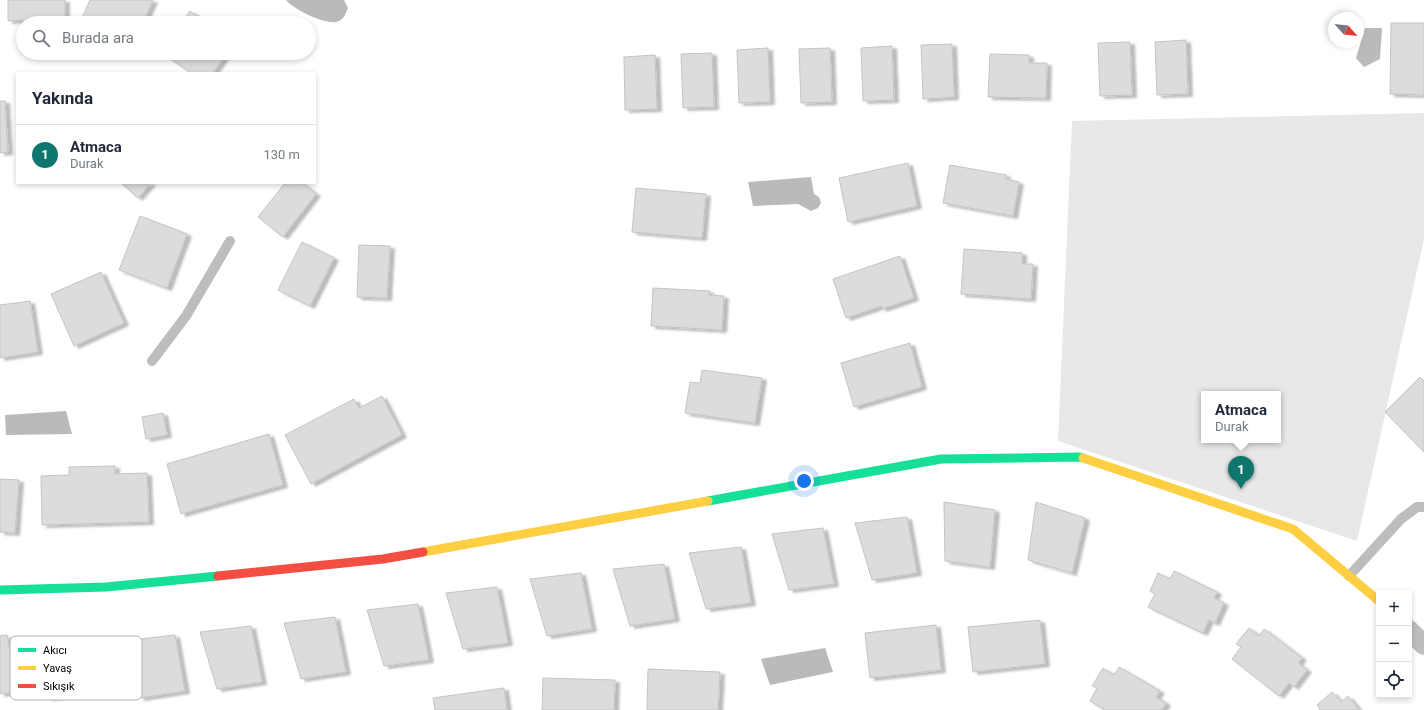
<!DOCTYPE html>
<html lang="tr">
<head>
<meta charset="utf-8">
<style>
	:root { --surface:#fff; --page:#f6f6f7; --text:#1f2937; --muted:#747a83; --line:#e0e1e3; --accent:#0f766e }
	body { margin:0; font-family:Roboto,sans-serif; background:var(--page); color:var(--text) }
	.controls { position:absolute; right:12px; bottom:12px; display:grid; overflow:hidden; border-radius:0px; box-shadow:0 2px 6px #0003 }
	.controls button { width:36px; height:36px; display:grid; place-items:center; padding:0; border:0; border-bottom:1px solid var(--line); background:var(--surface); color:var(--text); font:20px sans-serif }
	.compass { position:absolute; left:1328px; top:12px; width:36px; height:36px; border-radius:50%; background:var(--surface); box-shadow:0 2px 6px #0003; rotate:117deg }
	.you { position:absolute; left:804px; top:481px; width:14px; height:14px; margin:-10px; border:3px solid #fff; border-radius:50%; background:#1a73e8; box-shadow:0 0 0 6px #1a73e833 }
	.badge { display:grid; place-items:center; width:26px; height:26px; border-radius:50%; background:var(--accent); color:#fff; font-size:13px; font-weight:700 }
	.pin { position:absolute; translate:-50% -33px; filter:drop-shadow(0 1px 2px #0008) }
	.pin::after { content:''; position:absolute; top:21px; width:14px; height:12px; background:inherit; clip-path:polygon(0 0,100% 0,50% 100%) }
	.popup { position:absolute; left:1201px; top:391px; width:80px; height:52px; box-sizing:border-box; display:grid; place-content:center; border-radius:0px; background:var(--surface); filter:drop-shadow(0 1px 3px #0005); font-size:13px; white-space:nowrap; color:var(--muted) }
	.popup b { font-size:15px; color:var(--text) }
	.popup::after { content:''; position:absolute; left:50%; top:100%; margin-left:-8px; border:8px solid transparent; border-top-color:var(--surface) }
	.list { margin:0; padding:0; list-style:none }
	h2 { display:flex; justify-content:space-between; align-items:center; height:52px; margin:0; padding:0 16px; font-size:17px }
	h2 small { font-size:13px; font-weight:400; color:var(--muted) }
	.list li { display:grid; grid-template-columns:26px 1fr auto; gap:12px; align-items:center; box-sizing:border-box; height:60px; padding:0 16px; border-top:1px solid var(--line) }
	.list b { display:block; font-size:15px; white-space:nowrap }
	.list p { margin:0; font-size:13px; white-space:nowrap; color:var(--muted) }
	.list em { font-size:13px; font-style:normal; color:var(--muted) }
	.icon { flex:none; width:22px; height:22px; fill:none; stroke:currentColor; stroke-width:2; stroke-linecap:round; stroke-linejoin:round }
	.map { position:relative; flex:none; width:1424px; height:710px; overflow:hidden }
	.search { position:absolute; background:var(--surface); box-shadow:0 2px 6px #0003; left:16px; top:16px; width:300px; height:44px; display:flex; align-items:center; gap:10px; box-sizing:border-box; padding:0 14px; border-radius:22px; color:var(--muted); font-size:15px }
	.panel { position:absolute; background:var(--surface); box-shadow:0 2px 6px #0003; left:16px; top:72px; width:300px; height:112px; border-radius:0px }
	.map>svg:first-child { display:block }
</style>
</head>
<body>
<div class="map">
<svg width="1424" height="710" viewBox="0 0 1424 710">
	<defs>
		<filter id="shadow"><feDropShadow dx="4.5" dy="2.5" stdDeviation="1" flood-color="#0004"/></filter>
	</defs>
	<rect width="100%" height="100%" fill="#fff"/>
	<path fill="#e8e8e8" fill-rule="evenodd" d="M1424,113v126l-67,302 -299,-100 14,-320zM1204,394h74v46h-74z"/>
	<g fill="#bababa">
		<path d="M286,0h58l4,8c-2,5 -4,11 -9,13 -11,6 -46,-12 -53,-21z"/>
		<polygon points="1365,28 1382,28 1380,59 1364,67 1356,58"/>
		<polygon points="811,177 814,194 819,197 821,203 818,208 811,211 798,204 753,206 748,182"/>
		<polygon points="66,411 72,434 6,435 5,415"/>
		<polygon points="825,648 833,672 770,685 761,659"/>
	</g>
	<g fill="#dcdcdc" stroke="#c4c4c4" filter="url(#shadow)">
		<polygon points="8,0 65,0 65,23 23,23 22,24 23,20 8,21"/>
		<polygon points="90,0 153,0 143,23 87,23 81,20"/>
		<polygon points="190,11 208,23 181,23"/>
		<polygon points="1391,23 1424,23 1424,95 1390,94"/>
		<polygon points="1186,40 1188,94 1157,95 1155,42"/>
		<polygon points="1130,42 1132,95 1100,96 1098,43"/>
		<polygon points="952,44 954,97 923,99 921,45"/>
		<polygon points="892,46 894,100 863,101 861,48"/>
		<polygon points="768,48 770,102 739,103 737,50"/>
		<polygon points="830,48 832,102 801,103 799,49"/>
		<polygon points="162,53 227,53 213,73 191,73"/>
		<polygon points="712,53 714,107 683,108 681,54"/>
		<polygon points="990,54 1029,55 1029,63 1047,63 1046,98 988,97"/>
		<polygon points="655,55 657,109 625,110 624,57"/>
		<polygon points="0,101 5,101 8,152 0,153"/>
		<polygon points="908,163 917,206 848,222 839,178"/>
		<polygon points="950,165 1006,175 1006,179 1019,182 1013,216 943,203"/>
		<polygon points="121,183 151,183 138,198"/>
		<polygon points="285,183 302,183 316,194 283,237 258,217"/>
		<polygon points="636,188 706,194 702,238 632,232"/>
		<polygon points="140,216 187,234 167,288 119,270"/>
		<polygon points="302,242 334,258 310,306 278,290"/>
		<polygon points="359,245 390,246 387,298 357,297"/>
		<polygon points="964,249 1022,253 1022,264 1033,264 1031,299 961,294"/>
		<polygon points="900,256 914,298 882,309 881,306 846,318 833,279"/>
		<polygon points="101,272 124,323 74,346 51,294"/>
		<polygon points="653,288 710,291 709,295 724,296 722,330 651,326"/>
		<polygon points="30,301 38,352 0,358 0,305"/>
		<polygon points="910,343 922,387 854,407 841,363"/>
		<polygon points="702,370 762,378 755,423 685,413 690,382 700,383"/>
		<polygon points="1420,377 1424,381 1424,452 1385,412"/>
		<polygon points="382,396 402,435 311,484 285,435 354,399 359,408"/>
		<polygon points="163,413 167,435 146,439 142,417"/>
		<polygon points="269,434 283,485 181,514 167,464"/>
		<polygon points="115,466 115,474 147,473 149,522 42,525 41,476 69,475 69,467"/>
		<polygon points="0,479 19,480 15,533 0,532"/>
		<polygon points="944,502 995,510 990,567 945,561"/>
		<polygon points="1036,502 1085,518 1072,573 1028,560"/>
		<polygon points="907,517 917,573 872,580 855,523"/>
		<polygon points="823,528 834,584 789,590 772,534"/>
		<polygon points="741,547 751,603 706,609 689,553"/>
		<polygon points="664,564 675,619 630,626 613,569"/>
		<polygon points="1174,571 1217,592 1214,598 1224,603 1215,623 1209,620 1203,633 1148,607 1155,594 1150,591 1158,573 1170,579"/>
		<polygon points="581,573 592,629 547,636 530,579"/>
		<polygon points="497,587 508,643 463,649 446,593"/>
		<polygon points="418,604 429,660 384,666 367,610"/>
		<polygon points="335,617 346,672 301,679 284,623"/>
		<polygon points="1040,620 1045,664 973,672 968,627"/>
		<polygon points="936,625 941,670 870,678 865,633"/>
		<polygon points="251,626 262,682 217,689 200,632"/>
		<polygon points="1249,628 1259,636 1264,629 1302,658 1298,663 1307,670 1294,687 1289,683 1279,696 1232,659 1241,647 1236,644"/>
		<polygon points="7,635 18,691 0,694 0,636"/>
		<polygon points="175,635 185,691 140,698 123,641"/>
		<polygon points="83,636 94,692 49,698 32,642"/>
		<polygon points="1119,667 1160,691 1156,697 1166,703 1162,710 1105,710 1090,701 1097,688 1092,686 1103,668 1114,675"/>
		<polygon points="648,669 720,672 718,710 647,710"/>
		<polygon points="543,678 615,680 614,710 542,710"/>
		<polygon points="504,688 507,710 435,710 433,698"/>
		<polygon points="1332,692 1341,702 1348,696 1359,710 1319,710 1320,709 1317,705"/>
	</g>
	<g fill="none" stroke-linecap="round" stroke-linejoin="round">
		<g stroke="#bdbdbd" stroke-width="10">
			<polyline points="152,361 186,316 230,241"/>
			<polyline points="1349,576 1401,519 1417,507 1424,507"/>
		</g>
		<polyline stroke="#bdbdbd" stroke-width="20" points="1409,630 1424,645"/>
		<g stroke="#16e098" stroke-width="9">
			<polyline points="708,501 941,459 1079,457 1083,458"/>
			<polyline points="0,590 106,587 218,576"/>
		</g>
		<g stroke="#ffcf43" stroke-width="9">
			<polyline points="1083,458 1293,529 1379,601"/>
			<polyline points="423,552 708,501"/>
		</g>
		<polyline stroke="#f24e42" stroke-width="9" points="218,576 383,559 423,552"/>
	</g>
	<rect x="10" y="636" width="132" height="64" rx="6" fill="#fff" stroke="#b2b2b2" stroke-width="1"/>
	<rect x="18" y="648" width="18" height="4" fill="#16e098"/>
	<rect x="18" y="666" width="18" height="4" fill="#ffcf43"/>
	<rect x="18" y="684" width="18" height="4" fill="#f24e42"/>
	<g font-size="11" fill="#000">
		<text x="43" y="654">Akıcı</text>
		<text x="43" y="672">Yavaş</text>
		<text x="43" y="690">Sıkışık</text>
	</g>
</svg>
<div class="controls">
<button>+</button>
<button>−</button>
<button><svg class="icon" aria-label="locate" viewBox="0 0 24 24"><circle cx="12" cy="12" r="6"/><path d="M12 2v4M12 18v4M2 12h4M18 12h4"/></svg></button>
</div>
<svg class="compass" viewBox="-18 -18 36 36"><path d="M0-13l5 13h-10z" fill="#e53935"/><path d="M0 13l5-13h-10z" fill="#747a83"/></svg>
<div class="you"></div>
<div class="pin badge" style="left:1241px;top:489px">1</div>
<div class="popup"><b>Atmaca</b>Durak</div>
<div class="search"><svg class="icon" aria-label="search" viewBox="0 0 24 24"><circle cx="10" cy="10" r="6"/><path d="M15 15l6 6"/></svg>Burada ara</div>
<section class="panel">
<h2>Yakında<small></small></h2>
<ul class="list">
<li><span class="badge">1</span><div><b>Atmaca</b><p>Durak</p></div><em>130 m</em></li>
</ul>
</section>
</div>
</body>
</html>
